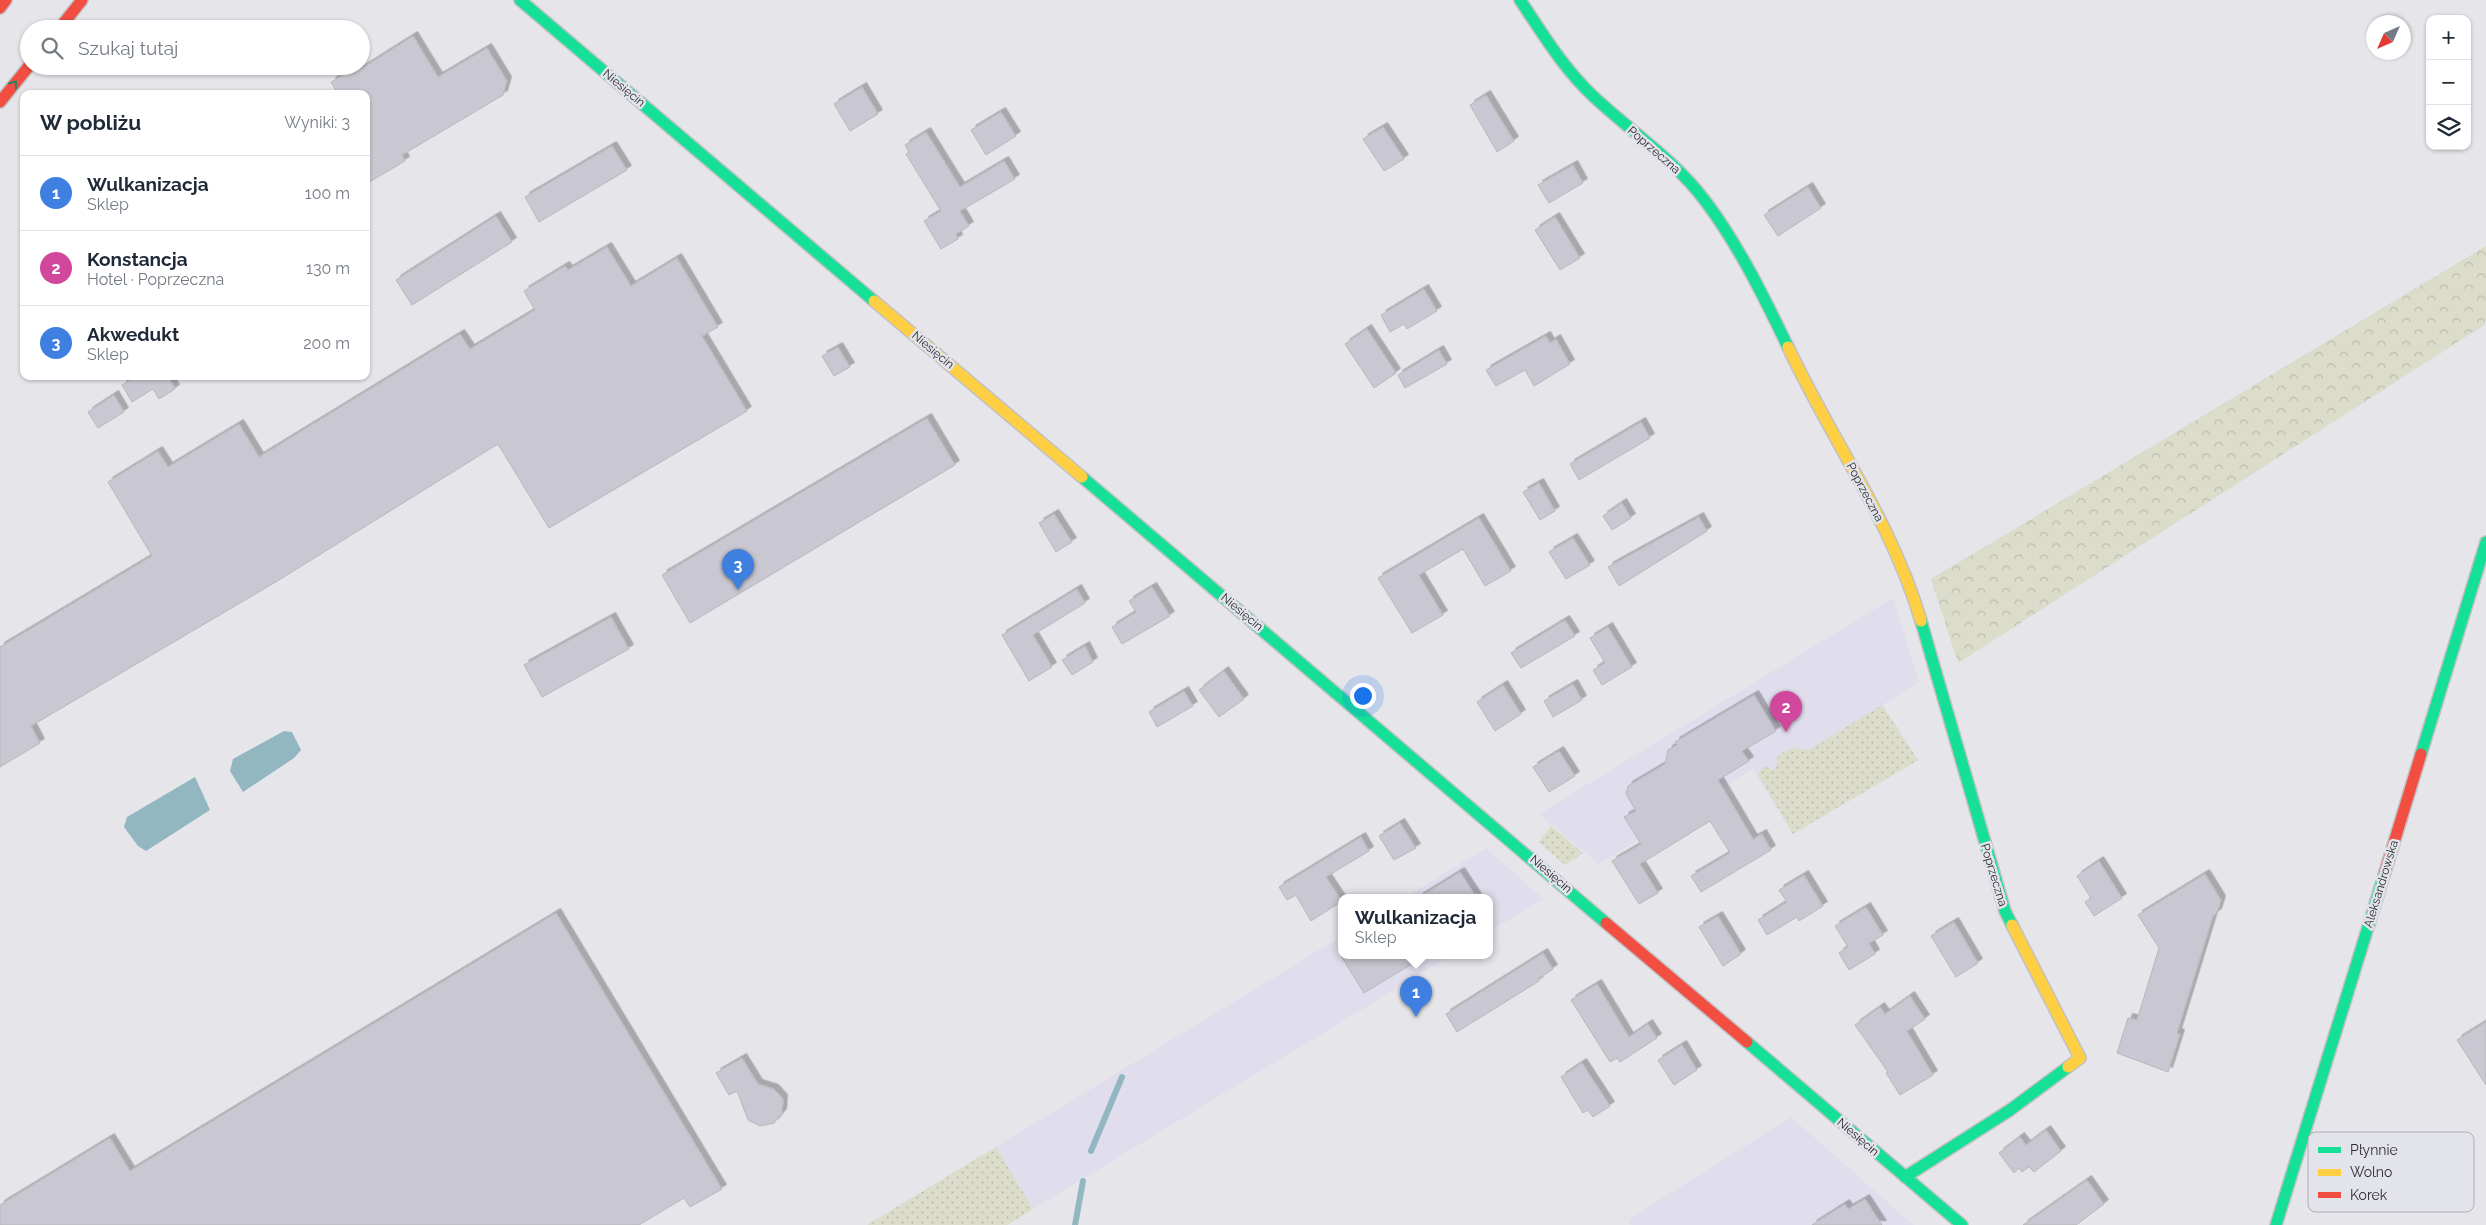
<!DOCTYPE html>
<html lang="pl">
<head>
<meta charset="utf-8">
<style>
	:root { --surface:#fff; --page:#f2f2f3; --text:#1f2937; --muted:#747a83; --line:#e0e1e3; --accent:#6d6d70 }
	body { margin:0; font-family:Raleway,sans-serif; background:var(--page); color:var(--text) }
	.controls { position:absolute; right:15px; top:15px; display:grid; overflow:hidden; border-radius:10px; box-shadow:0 1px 4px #0004 }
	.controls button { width:45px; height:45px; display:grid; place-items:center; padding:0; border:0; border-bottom:1px solid var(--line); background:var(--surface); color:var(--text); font:25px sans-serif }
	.compass { position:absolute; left:2366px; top:15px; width:45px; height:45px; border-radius:50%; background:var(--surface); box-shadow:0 1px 4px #0004; rotate:225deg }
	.you { position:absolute; left:1362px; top:695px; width:18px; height:18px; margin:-12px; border:4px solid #fff; border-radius:50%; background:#1a73e8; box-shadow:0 0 0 8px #1a73e833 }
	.badge { display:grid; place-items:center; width:32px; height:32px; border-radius:50%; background:var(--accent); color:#fff; font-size:16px; font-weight:700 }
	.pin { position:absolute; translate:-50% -41px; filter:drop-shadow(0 1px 2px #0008) }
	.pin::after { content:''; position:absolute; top:26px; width:18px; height:15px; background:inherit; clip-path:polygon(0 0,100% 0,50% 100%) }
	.popup { position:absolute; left:1338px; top:894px; width:155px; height:65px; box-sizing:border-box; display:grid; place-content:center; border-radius:10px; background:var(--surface); filter:drop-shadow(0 1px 4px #0005); font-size:16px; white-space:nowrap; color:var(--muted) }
	.popup b { font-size:19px; color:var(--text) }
	.popup::after { content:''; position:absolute; left:50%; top:100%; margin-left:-10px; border:10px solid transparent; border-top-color:var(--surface) }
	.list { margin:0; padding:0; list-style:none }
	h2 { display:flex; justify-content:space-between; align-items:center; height:65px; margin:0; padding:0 20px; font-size:21px }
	h2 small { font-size:16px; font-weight:400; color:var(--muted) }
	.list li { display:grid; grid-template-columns:32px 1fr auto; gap:15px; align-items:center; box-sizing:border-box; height:75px; padding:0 20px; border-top:1px solid var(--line) }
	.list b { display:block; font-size:19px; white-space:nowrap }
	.list p { margin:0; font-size:16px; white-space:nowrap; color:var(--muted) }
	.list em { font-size:16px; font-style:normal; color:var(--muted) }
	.icon { flex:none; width:28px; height:28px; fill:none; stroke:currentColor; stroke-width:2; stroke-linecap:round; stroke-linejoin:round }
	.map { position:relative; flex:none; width:2486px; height:1225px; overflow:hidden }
	.search { position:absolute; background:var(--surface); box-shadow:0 1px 4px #0004; left:20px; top:20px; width:350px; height:55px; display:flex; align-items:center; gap:12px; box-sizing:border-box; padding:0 18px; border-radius:28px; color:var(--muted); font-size:19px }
	.panel { position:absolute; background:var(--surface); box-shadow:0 1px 4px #0004; left:20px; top:90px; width:350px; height:290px; border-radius:10px }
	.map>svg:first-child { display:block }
</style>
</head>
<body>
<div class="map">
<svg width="2486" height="1225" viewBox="0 0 2486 1225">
	<defs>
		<pattern id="grass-dots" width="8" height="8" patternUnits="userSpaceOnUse" patternTransform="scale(1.25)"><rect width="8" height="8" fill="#dbdcca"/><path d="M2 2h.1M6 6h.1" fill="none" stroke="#bcbdae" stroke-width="1.8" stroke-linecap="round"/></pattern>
		<pattern id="forest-crowns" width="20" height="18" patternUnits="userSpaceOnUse" patternTransform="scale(1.25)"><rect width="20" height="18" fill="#dbdcca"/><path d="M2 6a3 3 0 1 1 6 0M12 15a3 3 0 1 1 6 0" fill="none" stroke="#bcbdae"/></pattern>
		<filter id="shadow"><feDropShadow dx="4.5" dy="-4.5" stdDeviation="0" flood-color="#0004"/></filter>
	</defs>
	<rect width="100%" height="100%" fill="#e5e5ea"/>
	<g fill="#e0ddec">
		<polygon points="1893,598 1919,682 1882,705 1918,760 1793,834 1753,769 1599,864 1539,814"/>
		<polygon points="1486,848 1543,899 1490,931 1490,898 1404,898"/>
		<polygon points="1342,936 1342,956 1450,956 1033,1209 996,1147"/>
		<polygon points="1791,1117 1913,1225 1631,1225 1628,1220"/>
	</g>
	<g fill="url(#grass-dots)">
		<polygon points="1882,705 1918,760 1793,834 1758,774 1764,766 1773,770 1776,768 1778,755 1792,748 1809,750"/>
		<polygon points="1551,826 1583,853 1565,865 1539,842"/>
		<polygon points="996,1147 1033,1209 1007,1225 867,1225"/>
	</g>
	<polygon fill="url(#forest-crowns)" points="2486,246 2486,319 2484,325 1958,663 1931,579"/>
	<g fill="#92b7c1">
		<polygon points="284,731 292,732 301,750 294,758 243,792 230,771 233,759"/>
		<polygon points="195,777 210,810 146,851 138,846 124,827 127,817"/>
	</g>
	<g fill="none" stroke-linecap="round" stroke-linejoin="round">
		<g stroke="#92b7c1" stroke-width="6">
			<polyline points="1091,1151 1122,1077"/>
			<polyline points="1075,1225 1083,1181"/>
		</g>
	</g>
	<g fill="#c9c8d2" stroke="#b7b7bb" filter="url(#shadow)">
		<polygon points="413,36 438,77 487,48 507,81 503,95 402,155 405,161 366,184 366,94 338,94 331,82 351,70 353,74"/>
		<polygon points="862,87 878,114 850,131 834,104"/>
		<polygon points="1486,95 1514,141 1497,152 1470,105"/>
		<polygon points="1001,112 1016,136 986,155 971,130"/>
		<polygon points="1383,127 1404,159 1384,171 1363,139"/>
		<polygon points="926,132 960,187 1004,161 1015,179 960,211 969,226 956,234 958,239 941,249 924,221 941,211 906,154 909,152 905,145"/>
		<polygon points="612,146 627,170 539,222 525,197"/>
		<polygon points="1573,165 1583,183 1549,203 1538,185"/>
		<polygon points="1808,187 1821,208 1778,236 1764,215"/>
		<polygon points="496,216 512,242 412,305 396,280"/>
		<polygon points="1555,217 1580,258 1560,270 1535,230"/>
		<polygon points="607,247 631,286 677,258 718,327 702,336 747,411 549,528 498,444 274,583 31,726 40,743 0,767 0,647 152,556 108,482 158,451 168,467 239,424 259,457 460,334 470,349 535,310 524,291 565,266 568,270"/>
		<polygon points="1424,289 1437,311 1407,329 1404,324 1390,332 1381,315"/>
		<polygon points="1367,329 1396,373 1374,388 1345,344"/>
		<polygon points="1546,336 1550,343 1556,339 1570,364 1534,386 1525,370 1496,386 1486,370"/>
		<polygon points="838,347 850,367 834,376 822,356"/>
		<polygon points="1439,350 1447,364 1405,388 1398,375"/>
		<polygon points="137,376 172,376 169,378 175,389 159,399 153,389 132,402 122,385"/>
		<polygon points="114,395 124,412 98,428 88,412"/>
		<polygon points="927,418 955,465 690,623 662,575"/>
		<polygon points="1641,422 1650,438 1579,480 1570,464"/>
		<polygon points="1539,483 1555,511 1540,520 1523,492"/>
		<polygon points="1622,503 1631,518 1612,530 1603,516"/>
		<polygon points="1054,514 1072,542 1056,552 1039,523"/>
		<polygon points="1699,517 1707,531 1619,586 1608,567"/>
		<polygon points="1479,518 1511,571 1485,586 1463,549 1419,575 1443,615 1412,633 1378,578"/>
		<polygon points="1573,538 1590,565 1566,579 1549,552"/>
		<polygon points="1152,587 1170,616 1122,644 1112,627 1136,612 1129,601"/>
		<polygon points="1077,589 1085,603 1033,635 1052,667 1029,681 1002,635"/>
		<polygon points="611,617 629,649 542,697 524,665"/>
		<polygon points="1565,620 1575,636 1521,668 1511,653"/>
		<polygon points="1608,627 1632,667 1602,685 1593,670 1605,663 1590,638"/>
		<polygon points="1085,646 1093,662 1072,675 1062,660"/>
		<polygon points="1224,671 1244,699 1219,717 1199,690"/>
		<polygon points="1573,684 1582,700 1553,717 1544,701"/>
		<polygon points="1503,685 1521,714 1495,731 1477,702"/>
		<polygon points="1184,691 1193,706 1157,727 1149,712"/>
		<polygon points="1754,695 1776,731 1742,751 1749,761 1718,780 1753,839 1762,834 1771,850 1701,892 1691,876 1730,853 1710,821 1640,864 1658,893 1639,904 1612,861 1641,844 1624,817 1636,811 1626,794 1628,786 1665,764 1668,750 1677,745 1675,742"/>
		<polygon points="1559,751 1575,776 1549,792 1533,767"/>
		<polygon points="1400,823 1416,848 1394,860 1379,836"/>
		<polygon points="1361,837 1369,851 1326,877 1342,901 1311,921 1296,895 1287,900 1279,887"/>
		<polygon points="2099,861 2122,898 2094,916 2085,902 2091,898 2077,876"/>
		<polygon points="1460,872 1477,898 1418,898"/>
		<polygon points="2205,874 2221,900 2217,913 2213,916 2177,1033 2180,1034 2168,1072 2117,1053 2128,1018 2137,1020 2159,948 2138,915"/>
		<polygon points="1804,875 1823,906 1799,921 1797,917 1767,935 1758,920 1787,902 1779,890"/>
		<polygon points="1866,907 1883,935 1869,943 1875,954 1849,970 1839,953 1848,947 1835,926"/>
		<polygon points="556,913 722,1189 690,1207 684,1198 639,1225 0,1225 0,1205 110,1138 130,1171"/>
		<polygon points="1718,916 1741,954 1723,966 1699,927"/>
		<polygon points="1954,922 1978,963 1956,977 1931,936"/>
		<polygon points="1543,953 1553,969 1538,979 1539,981 1457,1032 1446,1014"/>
		<polygon points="1341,956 1425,956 1364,993"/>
		<polygon points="1597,984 1629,1037 1648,1024 1657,1038 1620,1062 1617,1058 1610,1062 1571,1000"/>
		<polygon points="1910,996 1925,1019 1907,1031 1933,1075 1900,1095 1886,1073 1888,1072 1855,1025 1880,1007 1885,1014"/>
		<polygon points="2486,1022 2486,1085 2457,1040"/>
		<polygon points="1682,1045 1697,1070 1674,1085 1658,1060"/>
		<polygon points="742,1058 758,1084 774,1089 783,1099 782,1113 774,1123 760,1126 748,1120 737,1091 729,1095 716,1073"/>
		<polygon points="1582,1063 1610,1106 1593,1117 1588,1110 1583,1113 1561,1077"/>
		<polygon points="2046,1130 2061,1151 2034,1172 2029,1167 2022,1172 2019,1168 2014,1173 1999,1153 2020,1137 2026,1145"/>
		<polygon points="2087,1180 2104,1204 2076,1225 2023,1225"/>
		<polygon points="1865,1199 1882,1225 1812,1225 1845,1204 1848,1209"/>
	</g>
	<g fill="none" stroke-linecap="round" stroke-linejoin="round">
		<defs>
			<g id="fast">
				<polyline points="520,0 874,301"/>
				<path d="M1520,0c23,34 43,68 73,96 37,35 82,64 113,106 33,44 58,95 82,145"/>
				<polyline points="1082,477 1606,923"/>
				<polyline points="1921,621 2005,911 2012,925"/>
				<polyline points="2421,754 2486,542"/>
				<polyline points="1747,1042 1962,1225"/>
				<polyline points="1905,1177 2010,1110 2068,1067"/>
				<polyline points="2276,1225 2385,872"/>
			</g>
			<g id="slow">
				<polyline points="874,301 1082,477"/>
				<path d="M1788,347c43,92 104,175 133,274"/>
				<polyline points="2012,925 2080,1058 2068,1067"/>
			</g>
			<g id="jam">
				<polyline points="0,8 6,0"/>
				<polyline points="59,29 82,0"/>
				<polyline points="0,102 29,66"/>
				<polyline points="2385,872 2421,754"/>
				<polyline points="1606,923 1747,1042"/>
			</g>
		</defs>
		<use href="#fast" stroke="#c1c1c4" stroke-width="14"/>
		<use href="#slow" stroke="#c1c1c4" stroke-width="14"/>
		<use href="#jam" stroke="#c1c1c4" stroke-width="14"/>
		<use href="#fast" stroke="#16e098" stroke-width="11"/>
		<use href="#slow" stroke="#ffcf43" stroke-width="11"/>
		<use href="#jam" stroke="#f24e42" stroke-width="11"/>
	</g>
	<defs><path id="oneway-chevron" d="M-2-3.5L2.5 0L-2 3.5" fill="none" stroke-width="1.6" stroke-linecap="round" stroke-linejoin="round" transform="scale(1.25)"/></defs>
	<use stroke="#218664" href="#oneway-chevron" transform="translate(14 84) rotate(-51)"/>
	<g text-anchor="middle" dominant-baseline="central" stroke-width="5" stroke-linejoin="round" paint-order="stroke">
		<g font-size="12" fill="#2c2c2f" stroke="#e3e3ec">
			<text transform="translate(624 88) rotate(40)">Niesięcin</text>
			<text transform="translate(1654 150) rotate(41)">Poprzeczna</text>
			<text transform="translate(933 350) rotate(40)">Niesięcin</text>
			<text transform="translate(1865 492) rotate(62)">Poprzeczna</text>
			<text transform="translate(1242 612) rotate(40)">Niesięcin</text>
			<text transform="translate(1551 874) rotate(41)">Niesięcin</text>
			<text transform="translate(1994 875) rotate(73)">Poprzeczna</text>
			<text transform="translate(2381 884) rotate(-73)">Aleksandrowska</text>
			<text transform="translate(1858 1137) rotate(41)">Niesięcin</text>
		</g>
	</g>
	<rect x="2308" y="1132" width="166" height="80" rx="8" fill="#e3e3ec" stroke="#acacb3" stroke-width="1"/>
	<rect x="2318" y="1147" width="23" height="6" fill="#16e098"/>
	<rect x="2318" y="1169" width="23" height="7" fill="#ffcf43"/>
	<rect x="2318" y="1192" width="23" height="6" fill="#f24e42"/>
	<g font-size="14" fill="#2c2c2f">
		<text x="2350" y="1155">Płynnie</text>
		<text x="2350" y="1177">Wolno</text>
		<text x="2350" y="1200">Korek</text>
	</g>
</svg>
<div class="controls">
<button>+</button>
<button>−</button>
<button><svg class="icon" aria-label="layers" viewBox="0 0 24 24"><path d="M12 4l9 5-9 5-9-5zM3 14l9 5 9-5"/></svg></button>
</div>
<svg class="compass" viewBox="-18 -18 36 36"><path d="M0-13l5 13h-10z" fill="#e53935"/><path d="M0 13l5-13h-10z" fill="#747a83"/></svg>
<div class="you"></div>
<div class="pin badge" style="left:1416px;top:1017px;background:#3f7fe0">1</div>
<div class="popup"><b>Wulkanizacja</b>Sklep</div>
<div class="pin badge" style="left:1786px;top:732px;background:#d1479c">2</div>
<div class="pin badge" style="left:738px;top:590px;background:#3f7fe0">3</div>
<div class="search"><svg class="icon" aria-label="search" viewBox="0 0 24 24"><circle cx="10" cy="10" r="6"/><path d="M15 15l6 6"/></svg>Szukaj tutaj</div>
<section class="panel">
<h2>W pobliżu<small>Wyniki: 3</small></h2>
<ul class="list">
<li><span class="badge" style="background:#3f7fe0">1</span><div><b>Wulkanizacja</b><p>Sklep</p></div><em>100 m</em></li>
<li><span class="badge" style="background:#d1479c">2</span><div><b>Konstancja</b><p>Hotel · Poprzeczna</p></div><em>130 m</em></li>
<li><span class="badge" style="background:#3f7fe0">3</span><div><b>Akwedukt</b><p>Sklep</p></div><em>200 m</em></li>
</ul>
</section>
</div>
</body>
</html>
